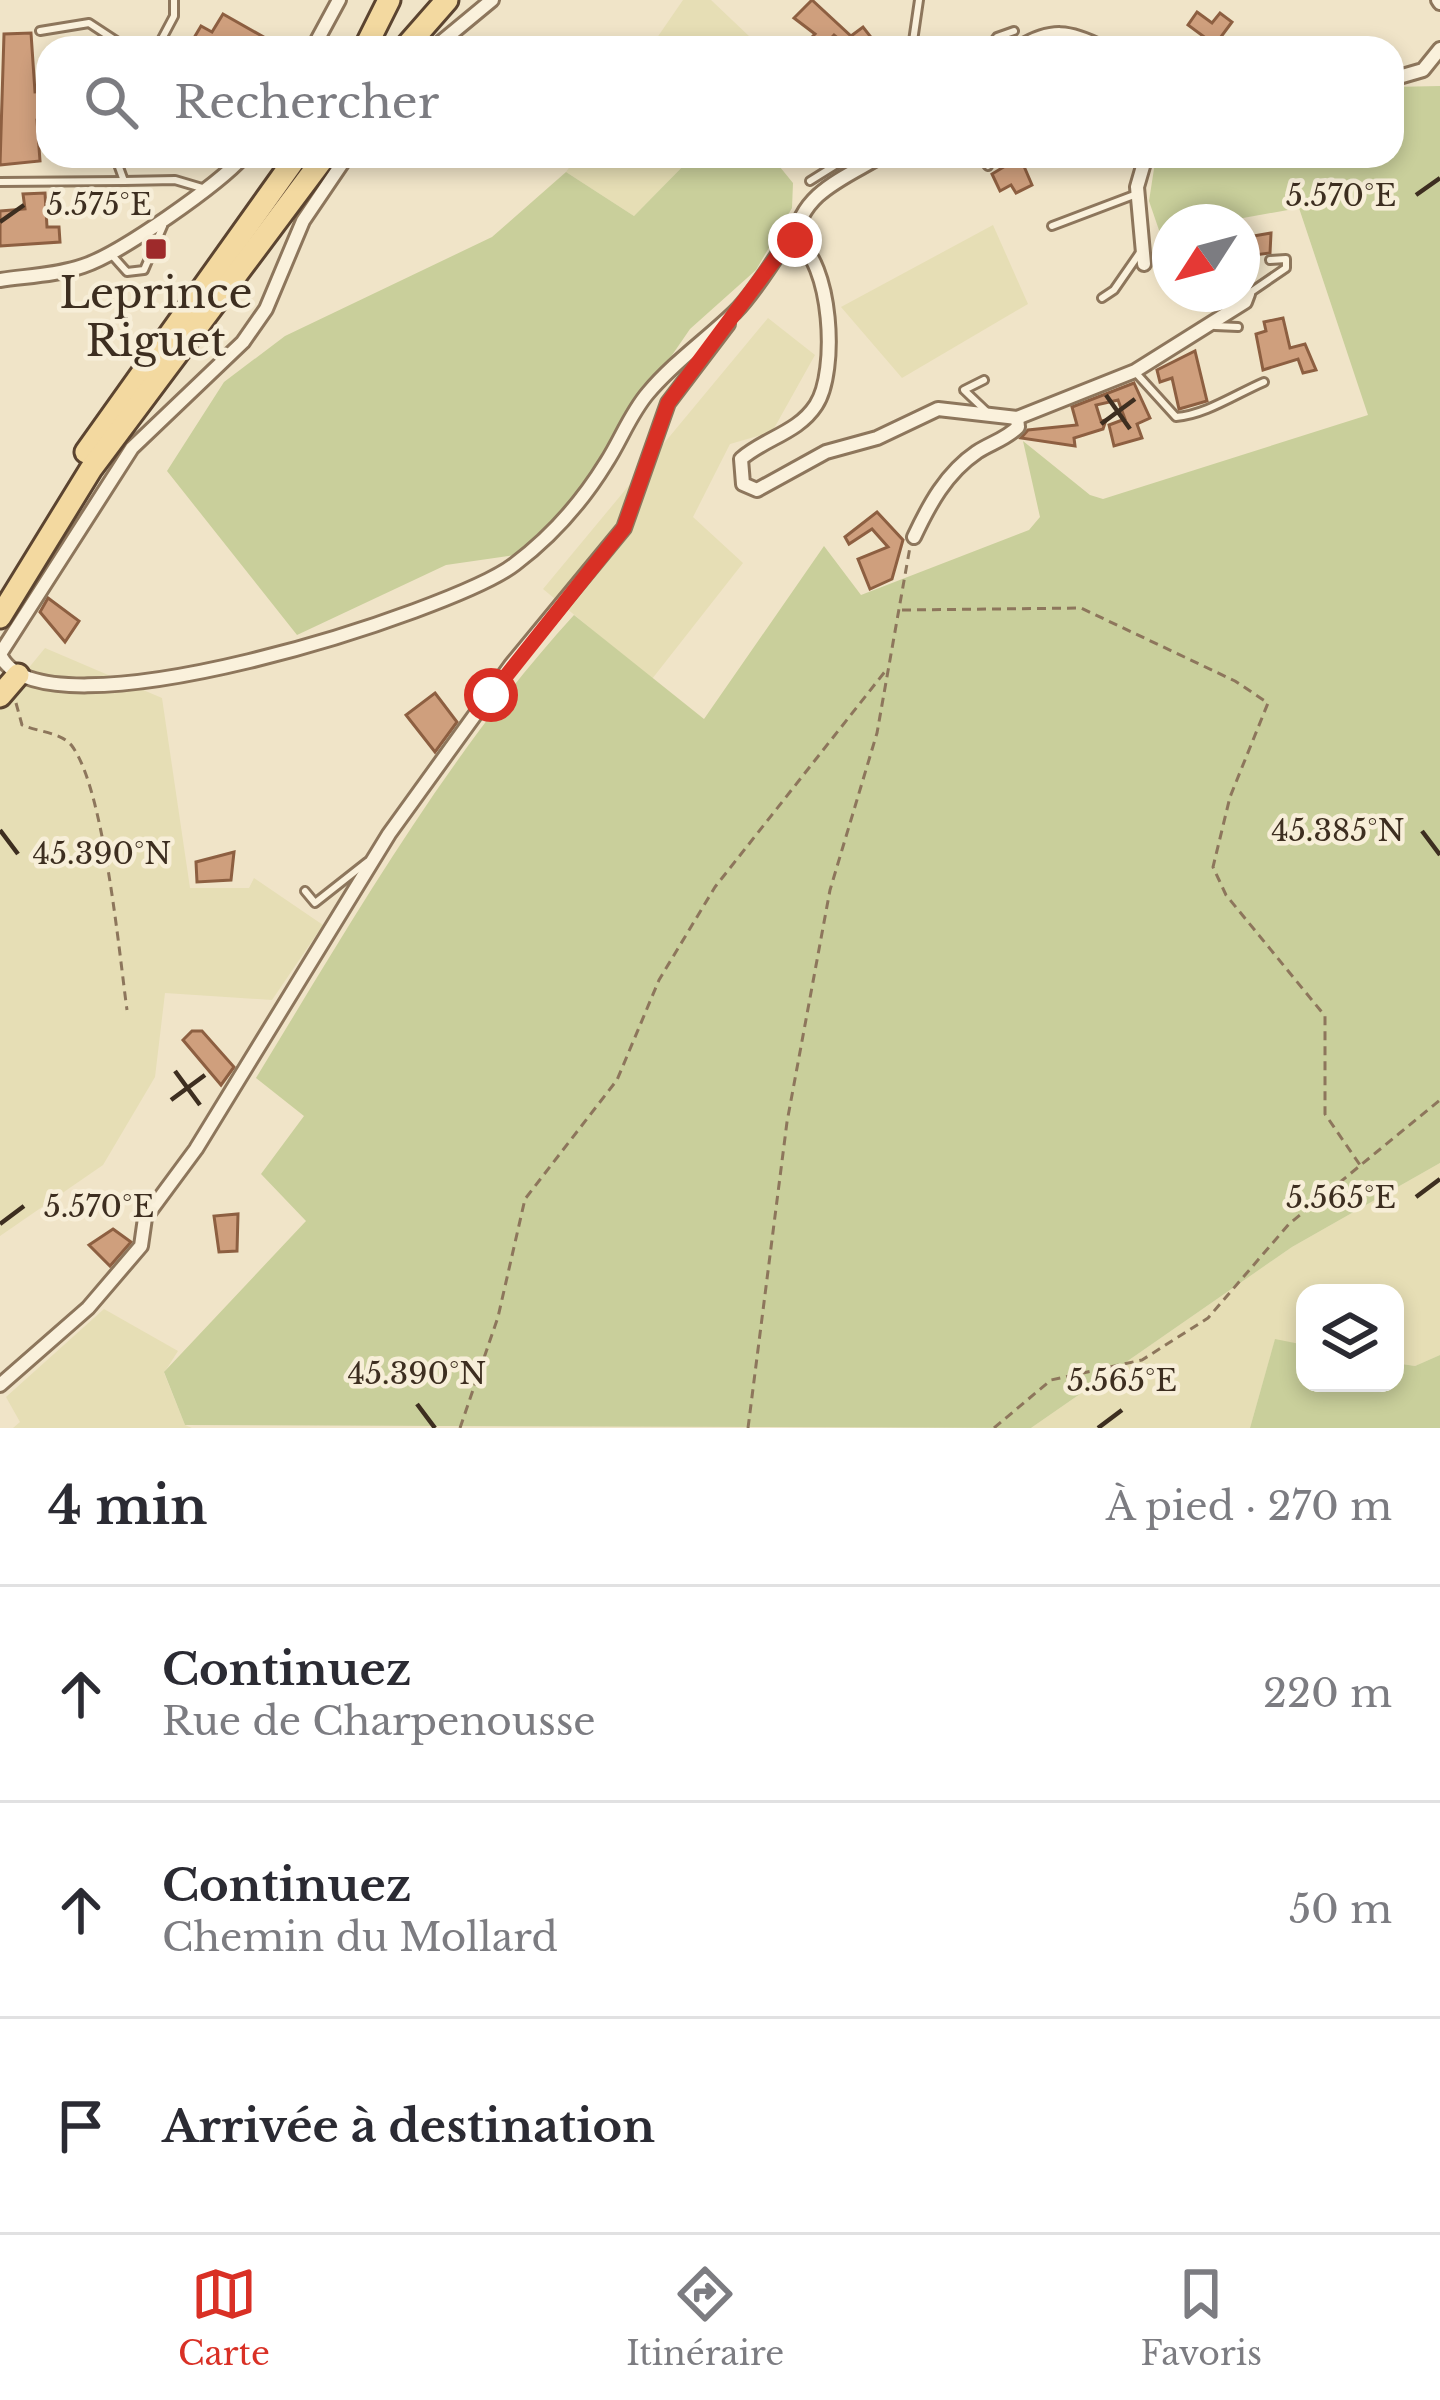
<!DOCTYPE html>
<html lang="fr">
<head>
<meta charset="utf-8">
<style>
	:root { --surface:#fff; --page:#f7f7f7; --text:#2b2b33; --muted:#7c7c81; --line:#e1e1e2; --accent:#d93025 }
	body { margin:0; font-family:"Libre Baskerville",serif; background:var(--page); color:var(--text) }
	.controls { position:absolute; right:36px; bottom:36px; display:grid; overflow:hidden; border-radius:24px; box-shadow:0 6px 18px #0003 }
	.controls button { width:108px; height:108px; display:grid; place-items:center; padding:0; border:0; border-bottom:3px solid var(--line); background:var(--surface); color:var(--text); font:60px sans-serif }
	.compass { position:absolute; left:1152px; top:204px; width:108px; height:108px; border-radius:50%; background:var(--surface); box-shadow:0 6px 18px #0003; rotate:234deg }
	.stop { position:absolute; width:36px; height:36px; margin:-27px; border:9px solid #d93025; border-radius:50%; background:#fff }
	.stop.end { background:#d93025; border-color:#fff; box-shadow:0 3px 12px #0008 }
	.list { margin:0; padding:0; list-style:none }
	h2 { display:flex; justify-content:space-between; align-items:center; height:156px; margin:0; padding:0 48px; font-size:51px }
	h2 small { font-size:39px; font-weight:400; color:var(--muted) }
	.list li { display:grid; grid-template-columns:78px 1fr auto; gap:36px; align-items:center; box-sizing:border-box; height:216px; padding:0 48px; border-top:3px solid var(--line) }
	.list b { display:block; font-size:45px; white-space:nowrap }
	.list p { margin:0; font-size:39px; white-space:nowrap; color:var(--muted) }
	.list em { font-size:39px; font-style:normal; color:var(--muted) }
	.icon { flex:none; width:66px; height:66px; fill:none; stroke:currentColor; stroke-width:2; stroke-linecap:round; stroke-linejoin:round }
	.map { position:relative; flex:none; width:1440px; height:1428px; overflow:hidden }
	.search { position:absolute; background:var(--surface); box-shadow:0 6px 18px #0003; left:36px; right:36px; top:36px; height:132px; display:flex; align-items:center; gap:30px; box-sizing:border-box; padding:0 42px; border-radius:36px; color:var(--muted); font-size:45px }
	.sheet { height:804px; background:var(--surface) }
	nav { display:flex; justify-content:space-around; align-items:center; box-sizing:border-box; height:168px; border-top:3px solid var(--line); background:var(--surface); font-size:33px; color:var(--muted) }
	nav a { display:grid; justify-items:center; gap:6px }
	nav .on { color:var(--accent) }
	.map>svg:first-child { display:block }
</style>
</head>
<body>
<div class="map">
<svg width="1440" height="1428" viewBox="0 0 1440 1428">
	<rect width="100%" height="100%" fill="#f0e4c8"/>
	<g fill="#e6deb5">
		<polygon points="683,0 711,0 752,39 750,48 650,48"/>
		<polygon points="577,156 693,156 634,216 566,172"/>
		<polygon points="993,225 1028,304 902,378 841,307"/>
		<polygon points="768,318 815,355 772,432 730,444 693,517 743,563 652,679 543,589"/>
		<polygon points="45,648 162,698 190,888 249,888 254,878 323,925 272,1000 165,993 155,1077 103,1165 0,1236 0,703"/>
		<polygon points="1440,1163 1440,1355 1415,1366 1395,1363 1395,1293 1305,1293 1305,1345 1275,1340 1250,1428 1031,1428 1292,1247"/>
		<polygon points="104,1309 178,1351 164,1373 185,1425 192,1428 13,1428 20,1422 6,1397"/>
	</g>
	<g fill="#c9cf9b">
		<path d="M1440,86v1077l-148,84 -261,181 -846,-3 -21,-53 142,-151 -45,-47 43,-58 -48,-38c97,-159 192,-325 318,-463l130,104 120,-173 37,49 168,-65 11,-13 -17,-76 67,54 13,4 265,-84 -69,-207 -78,14h-51v9l-10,2 -11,-32 7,-45 67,12 3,-12h166v-69z"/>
		<polygon points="693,156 771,156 793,183 792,208 756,270 690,329 572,501 515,555 446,565 297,635 167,471 224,382 285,336 492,237 566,172 634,216"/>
		<polygon points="1275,1339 1305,1345 1305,1383 1395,1383 1395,1363 1415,1366 1440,1355 1440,1428 1250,1428"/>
	</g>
	<g fill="#cf9f7d" stroke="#8d5f41" stroke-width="3">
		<polygon points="812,0 851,36 863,27 874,41 866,48 850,48 834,35 822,48 801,48 815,34 794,18"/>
		<polygon points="1197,12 1212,23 1220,13 1232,22 1215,45 1188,25"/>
		<polygon points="223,14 283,48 188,48 201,26 212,32"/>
		<polygon points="31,33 35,92 48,91 48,119 37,120 40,161 0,165 4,34"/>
		<polygon points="1020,157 1032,185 1016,193 1011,185 1000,191 992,174"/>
		<polygon points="45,193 47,227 59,227 60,242 0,246 0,211 25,209 23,194"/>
		<polygon points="1271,233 1270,253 1254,255 1255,271 1242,272 1242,238"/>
		<polygon points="1283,318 1290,348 1305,344 1316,370 1303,373 1298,359 1263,370 1256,334 1266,331 1264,322"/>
		<polygon points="1195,351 1207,401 1179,409 1172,378 1160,382 1157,370"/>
		<polygon points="1134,383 1150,418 1137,424 1142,438 1114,446 1109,425 1125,419 1118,400 1096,405 1101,421 1106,420 1103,429 1074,438 1075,446 1021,438 1028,430 1077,425 1072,407"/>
		<polygon points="877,512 903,540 892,579 870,589 858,559 888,547 872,529 849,544 845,537"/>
		<polygon points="48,598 79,621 65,642 40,612"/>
		<polygon points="435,693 457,722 435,752 406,715"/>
		<polygon points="234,852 231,880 197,882 196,862"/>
		<polygon points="192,1031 202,1031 234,1067 221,1085 183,1040"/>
		<polygon points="238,1214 237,1251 219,1252 214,1216"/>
		<polygon points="113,1229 131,1242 110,1266 89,1245"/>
	</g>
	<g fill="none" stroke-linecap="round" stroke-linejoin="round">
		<defs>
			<g id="lane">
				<polyline points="40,31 89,23 127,48"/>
				<polyline points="157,48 174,16 174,0"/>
				<polyline points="912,48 919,0"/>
				<polyline points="989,48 997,37 1014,31"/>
				<polyline points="115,156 124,181 175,180 202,188"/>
				<polyline points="980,156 988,166"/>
				<polyline points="810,181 850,156"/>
				<polyline points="0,182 124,181"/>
				<polyline points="1052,226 1134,195"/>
				<polyline points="110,253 127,272 144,270 163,226"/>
				<polyline points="1251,292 1286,268 1286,259 1270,260"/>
				<polyline points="1195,295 1201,294"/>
				<polyline points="1102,298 1114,290 1141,251"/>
				<polyline points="1215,326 1238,327"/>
				<path d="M1136,373l40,44c29,-2 60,-23 88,-35"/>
				<polyline points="984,380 964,390 986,411"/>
				<polyline points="305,891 315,903 367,862"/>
			</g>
			<g id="street">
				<polyline points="1438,0 1440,3"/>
				<polyline points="313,48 339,0"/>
				<polyline points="434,48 492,0"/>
				<path d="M1019,48c32,-20 51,-17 84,0"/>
				<polyline points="1392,79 1423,70 1440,49"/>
				<path d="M347,156l-44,65 -37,88 -23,33 -111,106 -132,206c37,92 455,-43 515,-90 37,-28 67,-62 91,-101 15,-23 24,-49 42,-70 26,-31 58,-53 87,-81 19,-19 33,-44 49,-66l11,-6c37,20 43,132 21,165 -18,28 -51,33 -75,54l2,25 14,6 69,-38 51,-14 61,-29 79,9 118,-47 110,-69 3,-8 -6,-4"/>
				<path d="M795,240c5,-47 50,-62 86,-84"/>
				<polyline points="1144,264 1137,187 1146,156"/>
				<path d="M0,280c27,-4 57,-5 83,-14 37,-12 135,-81 161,-110"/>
				<path d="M914,537c15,-32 32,-64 63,-85 14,-9 29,-13 41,-25l-1,-9"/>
				<polyline points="0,1385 88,1308 141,1246 145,1218 196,1149 389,834 511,665 624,528 668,403 728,324"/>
			</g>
			<g id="primary">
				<polyline points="365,48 389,0"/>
				<polyline points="405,48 447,0"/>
				<polyline points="86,452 297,156"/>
				<polyline points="0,617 91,469 325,156"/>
				<polyline points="0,696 18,675"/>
			</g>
		</defs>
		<use href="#lane" stroke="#8d765c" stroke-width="12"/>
		<use href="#street" stroke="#8d765c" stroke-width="18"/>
		<use href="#primary" stroke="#5b4430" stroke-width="27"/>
		<g stroke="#8d765c" stroke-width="3" stroke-dasharray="9 6" stroke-linecap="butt">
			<polyline points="902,610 1081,608 1235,681 1268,703 1230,797 1213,867 1226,895 1325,1016 1325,1114 1360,1165"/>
			<path d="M16,703l6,22c16,7 39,7 50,21 32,43 47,206 55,264"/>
			<polyline points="460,1428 498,1317 525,1199 617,1080 659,980 715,887 887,669"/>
			<polyline points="748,1428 787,1122 830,890 877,733 910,547"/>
			<polyline points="994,1428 1051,1380 1142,1360 1208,1318 1289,1224 1440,1100"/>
		</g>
		<use href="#lane" stroke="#faf1dc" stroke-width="6"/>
		<use href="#street" stroke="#faf1dc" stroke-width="12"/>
		<use href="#primary" stroke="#f3d9a0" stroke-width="21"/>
	</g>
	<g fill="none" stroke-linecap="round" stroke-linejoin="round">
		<polyline stroke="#d93025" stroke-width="15" points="491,695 624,528 668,403 784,247 795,240"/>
	</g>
	<path fill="none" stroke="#3d2e20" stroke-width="4.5" d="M1416,195l24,-17M0,222l24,-17M1106,395l24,34M1101,424l34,-25M0,830l18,24M1422,831l18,24M175,1071l25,34M171,1100l34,-25M1416,1197l24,-18M0,1224l24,-18M417,1404l18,24M1098,1428l24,-18"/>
	<rect fill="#9e2a2b" stroke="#f7eed8" stroke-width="4.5" x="144" y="237" width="24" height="24" rx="6"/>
	<g text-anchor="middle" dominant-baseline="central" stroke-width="9" stroke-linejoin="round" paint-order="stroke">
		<g font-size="42" fill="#3d2e20" stroke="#f7eed8">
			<text x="156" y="293">Leprince<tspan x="156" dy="48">Riguet</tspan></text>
		</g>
	</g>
	<g font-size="30" text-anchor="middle" fill="#3d2e20" stroke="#f7eed8" stroke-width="9" stroke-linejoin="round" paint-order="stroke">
		<text x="1341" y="206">5.570°E</text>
		<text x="99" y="215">5.575°E</text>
		<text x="1338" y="841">45.385°N</text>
		<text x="102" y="864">45.390°N</text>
		<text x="1341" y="1208">5.565°E</text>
		<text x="99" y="1217">5.570°E</text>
		<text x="417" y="1384">45.390°N</text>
		<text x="1122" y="1391">5.565°E</text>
	</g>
</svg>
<div class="controls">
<button><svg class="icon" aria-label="layers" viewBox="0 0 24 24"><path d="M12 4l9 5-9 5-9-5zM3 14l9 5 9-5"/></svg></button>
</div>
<svg class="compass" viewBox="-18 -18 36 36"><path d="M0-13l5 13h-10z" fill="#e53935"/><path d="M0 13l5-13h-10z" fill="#7c7c81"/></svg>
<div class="stop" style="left:491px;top:695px"></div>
<div class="stop end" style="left:795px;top:240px"></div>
<div class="search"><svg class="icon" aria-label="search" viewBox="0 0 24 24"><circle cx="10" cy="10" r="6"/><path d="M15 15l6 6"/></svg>Rechercher</div>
</div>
<section class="sheet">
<h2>4 min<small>À pied · 270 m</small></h2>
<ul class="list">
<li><svg class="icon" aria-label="ahead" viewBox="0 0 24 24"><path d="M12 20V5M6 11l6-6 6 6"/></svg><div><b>Continuez</b><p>Rue de Charpenousse</p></div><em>220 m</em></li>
<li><svg class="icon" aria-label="ahead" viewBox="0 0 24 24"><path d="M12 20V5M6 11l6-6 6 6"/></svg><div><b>Continuez</b><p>Chemin du Mollard</p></div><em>50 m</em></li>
<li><svg class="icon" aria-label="arrive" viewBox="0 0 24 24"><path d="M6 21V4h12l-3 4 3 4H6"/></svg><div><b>Arrivée à destination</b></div></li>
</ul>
</section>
<nav>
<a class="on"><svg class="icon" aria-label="map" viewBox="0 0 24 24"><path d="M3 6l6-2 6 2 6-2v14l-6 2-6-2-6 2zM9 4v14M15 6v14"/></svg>Carte</a>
<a><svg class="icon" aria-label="directions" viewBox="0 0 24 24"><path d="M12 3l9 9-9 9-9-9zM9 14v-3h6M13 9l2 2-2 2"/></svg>Itinéraire</a>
<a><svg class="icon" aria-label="saved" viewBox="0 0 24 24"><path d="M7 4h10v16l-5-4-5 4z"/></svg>Favoris</a>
</nav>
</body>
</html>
